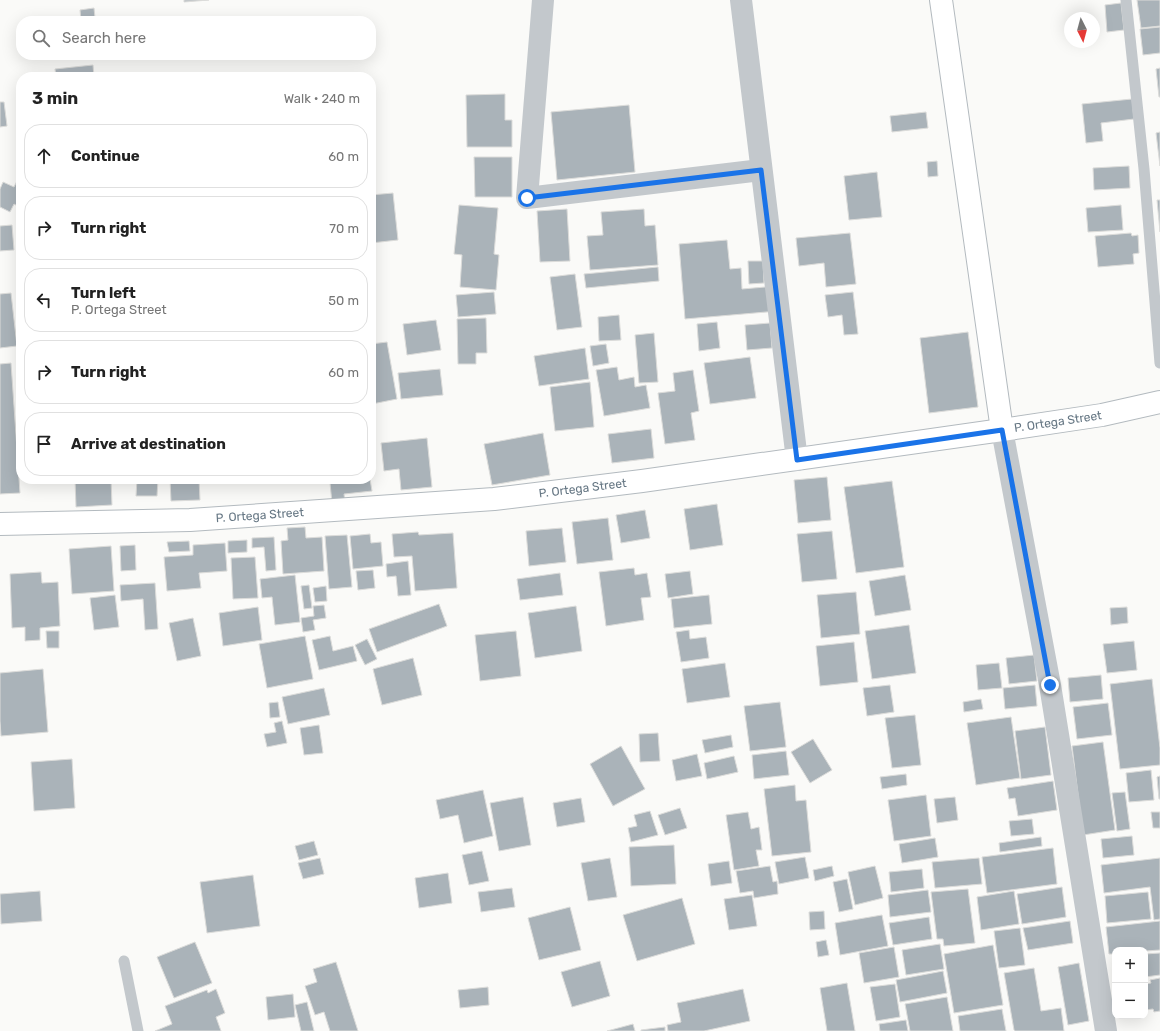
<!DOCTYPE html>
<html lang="en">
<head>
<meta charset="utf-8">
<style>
	:root { --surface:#fff; --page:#f2f2f2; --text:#222; --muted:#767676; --line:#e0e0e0 }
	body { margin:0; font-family:Rubik,sans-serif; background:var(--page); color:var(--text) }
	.controls { position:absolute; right:12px; bottom:12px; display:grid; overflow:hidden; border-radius:8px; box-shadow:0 4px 16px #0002 }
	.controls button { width:36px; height:36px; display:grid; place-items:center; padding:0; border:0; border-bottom:1px solid var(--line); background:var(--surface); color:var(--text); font:20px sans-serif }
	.compass { position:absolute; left:1064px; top:12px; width:36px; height:36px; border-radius:50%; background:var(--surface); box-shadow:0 4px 16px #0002; rotate:174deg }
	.stop { position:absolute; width:12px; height:12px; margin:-9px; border:3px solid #1a73e8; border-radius:50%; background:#fff }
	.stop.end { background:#1a73e8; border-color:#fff; box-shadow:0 1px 4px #0008 }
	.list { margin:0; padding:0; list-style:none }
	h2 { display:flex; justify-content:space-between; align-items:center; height:52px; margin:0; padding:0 16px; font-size:17px }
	h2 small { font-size:13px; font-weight:400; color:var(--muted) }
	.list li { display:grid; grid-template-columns:26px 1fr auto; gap:12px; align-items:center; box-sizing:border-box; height:64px; margin:0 8px 8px; padding:0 8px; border:1px solid var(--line); border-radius:16px }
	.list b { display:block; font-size:15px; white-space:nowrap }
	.list p { margin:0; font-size:13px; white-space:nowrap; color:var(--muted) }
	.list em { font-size:13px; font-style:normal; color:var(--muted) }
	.icon { flex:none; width:22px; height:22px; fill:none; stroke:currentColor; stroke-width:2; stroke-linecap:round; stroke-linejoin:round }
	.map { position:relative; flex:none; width:1160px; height:1031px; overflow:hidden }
	.search { position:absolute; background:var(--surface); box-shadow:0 4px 16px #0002; left:16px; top:16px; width:360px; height:44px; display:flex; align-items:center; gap:10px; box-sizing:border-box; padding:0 14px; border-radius:16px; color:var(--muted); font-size:15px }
	.panel { position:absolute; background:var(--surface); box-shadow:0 4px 16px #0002; left:16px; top:72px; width:360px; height:412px; border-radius:16px }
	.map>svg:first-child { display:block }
</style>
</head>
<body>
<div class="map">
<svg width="1160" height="1031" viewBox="0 0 1160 1031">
	<rect width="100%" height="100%" fill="#fafaf8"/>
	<g fill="#aab3b9" stroke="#dcdcda">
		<polygon points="184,0 209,0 184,2"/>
		<polygon points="1137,0 1160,0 1160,26 1141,28"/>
		<polygon points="1121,3 1124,30 1107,32 1105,5"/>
		<polygon points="94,8 95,18 81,20 80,10"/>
		<polygon points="1160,27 1160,53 1143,55 1140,29"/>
		<polygon points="93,65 94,77 56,77 55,69"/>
		<polygon points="1160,68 1160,97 1159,97 1156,69"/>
		<polygon points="505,94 505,120 512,120 512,147 467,147 466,95"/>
		<polygon points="1132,99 1134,119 1101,123 1103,141 1086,143 1082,104"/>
		<polygon points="0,102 4,102 7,126 0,127"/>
		<polygon points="629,105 635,172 557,180 551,112"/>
		<polygon points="926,112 928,128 892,132 890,116"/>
		<polygon points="1160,132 1160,166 1156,133"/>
		<polygon points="474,157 512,157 512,197 475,197"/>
		<polygon points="937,161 938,176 928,177 927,162"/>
		<polygon points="1129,166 1130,188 1094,190 1093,168"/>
		<polygon points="877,172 882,217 849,220 844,176"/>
		<polygon points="21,173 21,208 14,204 10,212 0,207 0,189 3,182 14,187"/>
		<polygon points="393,193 398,240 371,243 371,195"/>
		<polygon points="1157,200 1160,200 1160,232"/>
		<polygon points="459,205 498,208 494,254 499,255 496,290 460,287 462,255 454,254"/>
		<polygon points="1121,205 1123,230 1088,232 1086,208"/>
		<polygon points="567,209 570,261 540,262 537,211"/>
		<polygon points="644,209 645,226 655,225 658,265 590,270 587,236 603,235 601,212"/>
		<polygon points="12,225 14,250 0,251 0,226"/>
		<polygon points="850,233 856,284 826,287 824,263 799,266 796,238"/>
		<polygon points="1131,233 1132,236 1138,235 1139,253 1133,254 1134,264 1098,267 1095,236"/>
		<polygon points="727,240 730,269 741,268 742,289 777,286 778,311 685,319 679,244"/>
		<polygon points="748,261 763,261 764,283 749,284"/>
		<polygon points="658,267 659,281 586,288 584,274"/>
		<polygon points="575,274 582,327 557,330 550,277"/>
		<polygon points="494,292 496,314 458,317 456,295"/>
		<polygon points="853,292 858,334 844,335 842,315 828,317 825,295"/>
		<polygon points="11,293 17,346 0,348 0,294"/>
		<polygon points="619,315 621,340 599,341 598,317"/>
		<polygon points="486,318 487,353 476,353 476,364 458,364 457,319"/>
		<polygon points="436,320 441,350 407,355 403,324"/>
		<polygon points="717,322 720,348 699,351 697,324"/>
		<polygon points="770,323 772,348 747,350 745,325"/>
		<polygon points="968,332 978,407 929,413 920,338"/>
		<polygon points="654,333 658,382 639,383 635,335"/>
		<polygon points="387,342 397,399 372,404 371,344"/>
		<polygon points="606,344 609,363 593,366 590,346"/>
		<polygon points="585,348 589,379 539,386 534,356"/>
		<polygon points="750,357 756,398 710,404 704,363"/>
		<polygon points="11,363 20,493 0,494 0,364"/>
		<polygon points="617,367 619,380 634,377 635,387 646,385 650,408 604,416 596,370"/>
		<polygon points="440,369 443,395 401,399 398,373"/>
		<polygon points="693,370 699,411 691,413 695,440 665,444 658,393 675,391 673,373"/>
		<polygon points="590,382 594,427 555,431 550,387"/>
		<polygon points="651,429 654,458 612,463 608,434"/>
		<polygon points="543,433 550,475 492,485 484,444"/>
		<polygon points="427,438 432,487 401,490 399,469 384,471 381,443"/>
		<polygon points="827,477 831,520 798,523 794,480"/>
		<polygon points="75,479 111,479 112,505 76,507"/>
		<polygon points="137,479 158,479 157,496 136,496"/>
		<polygon points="170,479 199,479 200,500 171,501"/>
		<polygon points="355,479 370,479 372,491 344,494 345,502 332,503 330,483 355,481"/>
		<polygon points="892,481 904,567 856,573 844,487"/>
		<polygon points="717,504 723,545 690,550 684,509"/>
		<polygon points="645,510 650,538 621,543 616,515"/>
		<polygon points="608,518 613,560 577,564 572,522"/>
		<polygon points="305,527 306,538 322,537 324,571 283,574 281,541 288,540 287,528"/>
		<polygon points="562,528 566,562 529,566 526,531"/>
		<polygon points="832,531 837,579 802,582 797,534"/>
		<polygon points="418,532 419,535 453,533 457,588 415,591 412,556 394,557 392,534"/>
		<polygon points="370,534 371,543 381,542 383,566 353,569 350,536"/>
		<polygon points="347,535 352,587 329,589 325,536"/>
		<polygon points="274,537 276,570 266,571 264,547 252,548 252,538"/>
		<polygon points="247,540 247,552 228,553 228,541"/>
		<polygon points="189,541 190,551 169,552 167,542"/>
		<polygon points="225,543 227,571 199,573 201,588 167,591 164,557 193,555 193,545"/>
		<polygon points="135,545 136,570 121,571 120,546"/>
		<polygon points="111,546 114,591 72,594 69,549"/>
		<polygon points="255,557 258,598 233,599 231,558"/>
		<polygon points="408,561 411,595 398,596 396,576 387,577 386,564"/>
		<polygon points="634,568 635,575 647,573 651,597 641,598 644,620 606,626 599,572"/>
		<polygon points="373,570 375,588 358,590 356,571"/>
		<polygon points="690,571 693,594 668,598 665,574"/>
		<polygon points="41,572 42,583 58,582 60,626 40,628 40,640 25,641 25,627 12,628 10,574"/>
		<polygon points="560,573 563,595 520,600 517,579"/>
		<polygon points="295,575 300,622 275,625 272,597 262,598 260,579"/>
		<polygon points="905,575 911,610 875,616 869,581"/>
		<polygon points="155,583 158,629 145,630 143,599 121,601 120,585"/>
		<polygon points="309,585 312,608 304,609 301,586"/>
		<polygon points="326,586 327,601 315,602 313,588"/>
		<polygon points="856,592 860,634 821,638 817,595"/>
		<polygon points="115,595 119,627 94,630 90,598"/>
		<polygon points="709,595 712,624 674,628 671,599"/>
		<polygon points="439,604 447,626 377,652 369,629"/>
		<polygon points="324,605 326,618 313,620 315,630 303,632 301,618 314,616 313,606"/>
		<polygon points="576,606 582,651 535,658 528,613"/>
		<polygon points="258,607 262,640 223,646 219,613"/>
		<polygon points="1127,607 1128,623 1111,625 1110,608"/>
		<polygon points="193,618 201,656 177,661 169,623"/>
		<polygon points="909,625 916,673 872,679 865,631"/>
		<polygon points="689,630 690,639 706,637 709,658 681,662 676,632"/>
		<polygon points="46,631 59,631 59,648 47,648"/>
		<polygon points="516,631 521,676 480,681 475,635"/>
		<polygon points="305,636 313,679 267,688 259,644"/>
		<polygon points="330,636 333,651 353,646 357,661 319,670 312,640"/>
		<polygon points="367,639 377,659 365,665 355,645"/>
		<polygon points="1134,641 1137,670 1107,673 1103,644"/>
		<polygon points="854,642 858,682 820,686 816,646"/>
		<polygon points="1034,655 1037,681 1009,684 1006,658"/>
		<polygon points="413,658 422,695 382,705 373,669"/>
		<polygon points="725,663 730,697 687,703 682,669"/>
		<polygon points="999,663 1002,688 978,690 976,665"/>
		<polygon points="43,669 48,732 1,736 0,721 0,673"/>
		<polygon points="1101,675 1103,699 1070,702 1068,678"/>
		<polygon points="1152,679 1160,748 1160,765 1120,769 1110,684"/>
		<polygon points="890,685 894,712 867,716 863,688"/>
		<polygon points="1035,685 1037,706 1005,709 1003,688"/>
		<polygon points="324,688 330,715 288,724 282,697"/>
		<polygon points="981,699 983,709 964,712 963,702"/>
		<polygon points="278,702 280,717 270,718 269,703"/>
		<polygon points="780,702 786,747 750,751 744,706"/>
		<polygon points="1108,703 1112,735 1077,739 1073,707"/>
		<polygon points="915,715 921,765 892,768 885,718"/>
		<polygon points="1011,717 1020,778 976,785 967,723"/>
		<polygon points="282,721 287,743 267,747 264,734 276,732 274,723"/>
		<polygon points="319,725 323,753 304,755 300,728"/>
		<polygon points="1045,727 1051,775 1021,779 1015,731"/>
		<polygon points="658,733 660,761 640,762 639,734"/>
		<polygon points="731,735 733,747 705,753 702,740"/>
		<polygon points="813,739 832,770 810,783 791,752"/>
		<polygon points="1103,742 1115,830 1083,835 1072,746"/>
		<polygon points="621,746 645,789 613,806 590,764"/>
		<polygon points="786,751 789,775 754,779 752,755"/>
		<polygon points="697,754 702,776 676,781 672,760"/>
		<polygon points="734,756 738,772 707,779 704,763"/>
		<polygon points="72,759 75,808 34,811 31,762"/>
		<polygon points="1151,770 1154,800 1129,802 1126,773"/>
		<polygon points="906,774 907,785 882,789 880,777"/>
		<polygon points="1160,776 1160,799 1159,799 1157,777"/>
		<polygon points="1053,781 1057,810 1018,816 1015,798 1009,799 1007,788"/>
		<polygon points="795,785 796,801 806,800 811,852 772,856 764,789"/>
		<polygon points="483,790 493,836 464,843 458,815 440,819 436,800"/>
		<polygon points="1125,792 1130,829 1117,831 1112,793"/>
		<polygon points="926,795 931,836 894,841 888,800"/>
		<polygon points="523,797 531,845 499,851 490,803"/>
		<polygon points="955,797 958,820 937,823 934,799"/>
		<polygon points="581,798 585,822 557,827 553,803"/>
		<polygon points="680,808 687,828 665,835 658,815"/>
		<polygon points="650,811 658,835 631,842 628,828 637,826 634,815"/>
		<polygon points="748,812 751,829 759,827 762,850 756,850 759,866 734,870 726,815"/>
		<polygon points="1151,812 1160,812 1160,828 1153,828"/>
		<polygon points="1032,819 1034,834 1011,836 1009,821"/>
		<polygon points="1132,836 1134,855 1103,858 1101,839"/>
		<polygon points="1041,837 1042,846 1000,852 999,843"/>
		<polygon points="935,838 938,857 902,863 899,844"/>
		<polygon points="314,841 318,855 299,860 295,846"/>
		<polygon points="674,845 676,884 631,886 629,847"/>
		<polygon points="1053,848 1057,884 987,893 982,857"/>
		<polygon points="482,851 489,881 469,885 462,855"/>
		<polygon points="805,857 809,878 779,884 775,862"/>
		<polygon points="320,858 324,874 303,879 298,863"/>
		<polygon points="610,858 617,897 588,901 581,863"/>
		<polygon points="979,858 982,884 935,888 932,862"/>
		<polygon points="1160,858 1160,919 1154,920 1150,887 1104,893 1101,865"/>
		<polygon points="729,861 732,883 711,886 708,864"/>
		<polygon points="770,866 773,882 777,881 778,894 754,898 753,891 740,893 736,871"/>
		<polygon points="832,866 834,876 815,881 813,870"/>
		<polygon points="875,866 883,898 855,905 848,872"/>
		<polygon points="922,869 924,888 891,892 889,872"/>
		<polygon points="448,873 452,903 419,908 415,878"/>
		<polygon points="253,875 260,926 207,933 200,882"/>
		<polygon points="847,879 853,909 839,912 833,882"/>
		<polygon points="1062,887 1066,917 1022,924 1017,894"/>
		<polygon points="512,888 515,907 481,912 478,892"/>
		<polygon points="968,889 975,943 944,946 943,939 937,939 931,892"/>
		<polygon points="928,890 931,912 890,917 888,895"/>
		<polygon points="40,891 42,921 1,924 0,894"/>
		<polygon points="1014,891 1019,924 981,930 977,897"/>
		<polygon points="1148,892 1151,919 1107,923 1105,896"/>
		<polygon points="752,895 757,926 729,930 724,899"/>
		<polygon points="682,898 695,944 637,961 623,915"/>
		<polygon points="570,907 581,950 539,960 528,918"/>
		<polygon points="824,911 825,929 810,930 809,912"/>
		<polygon points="882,915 888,946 840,955 835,923"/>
		<polygon points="929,917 932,939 893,945 889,923"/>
		<polygon points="1070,921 1073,943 1028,950 1023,928"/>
		<polygon points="1160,921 1160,950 1145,951 1145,950 1115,950 1115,954 1109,954 1106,927"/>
		<polygon points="1020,928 1025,965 999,968 994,931"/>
		<polygon points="826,940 829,955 818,957 816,942"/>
		<polygon points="195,942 212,983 174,998 157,957"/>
		<polygon points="940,944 944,969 906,975 902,950"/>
		<polygon points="993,945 1003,1005 954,1013 944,954"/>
		<polygon points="894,947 899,977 864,983 859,953"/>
		<polygon points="1160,953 1160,975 1145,977 1145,954"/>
		<polygon points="600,961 610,996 572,1007 561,972"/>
		<polygon points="336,962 358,1031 330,1031 324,1012 315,1015 305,986 317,982 313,969"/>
		<polygon points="1079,963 1089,1021 1068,1025 1058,967"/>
		<polygon points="1034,968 1041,1011 1061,1008 1064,1031 1015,1031 1014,1030 1004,973"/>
		<polygon points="943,971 947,993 900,1002 896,980"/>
		<polygon points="1160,978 1160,1011 1154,1012 1153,1009 1145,1010 1145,984 1151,983 1150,980"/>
		<polygon points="847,983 855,1031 827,1031 820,988"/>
		<polygon points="895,984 900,1017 876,1021 870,987"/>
		<polygon points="488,987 489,1005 460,1008 458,990"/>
		<polygon points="216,989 225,1013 216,1017 221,1031 155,1031 172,1024 165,1006 207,990 208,993"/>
		<polygon points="743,989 750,1021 704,1031 668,1031 667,1025 681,1022 677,1003"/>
		<polygon points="293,994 295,1017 268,1020 266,997"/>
		<polygon points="947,997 953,1031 910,1031 905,1004"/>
		<polygon points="307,1002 314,1031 301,1031 295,1005"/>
		<polygon points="1002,1009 1006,1031 960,1031 958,1016"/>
		<polygon points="906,1020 908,1031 880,1031 879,1024"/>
		<polygon points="633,1024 635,1031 607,1031"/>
		<polygon points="665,1027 665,1031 641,1031 641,1030"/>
	</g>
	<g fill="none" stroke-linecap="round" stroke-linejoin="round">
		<defs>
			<g id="secondary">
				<polyline points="941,0 1002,430"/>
				<path id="s1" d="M0,524l190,-4 304,-21 148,-18 360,-51 100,-15 58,-13"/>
			</g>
		</defs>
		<use href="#secondary" stroke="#b3babf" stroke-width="24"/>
		<g stroke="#c3c8cc" stroke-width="11">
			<polyline points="1126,0 1144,169 1160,363"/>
			<polyline points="124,961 138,1031"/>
		</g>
		<g stroke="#c3c8cc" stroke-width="22">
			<polyline points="543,0 527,198 761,170"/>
			<polyline points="741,0 797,460"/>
			<polyline points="1002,430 1050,685 1106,1031"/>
		</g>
		<use href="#secondary" stroke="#fff" stroke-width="22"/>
	</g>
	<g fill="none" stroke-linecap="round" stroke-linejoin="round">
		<polyline stroke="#1a73e8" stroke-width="5" points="527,198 761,170 797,460 1002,430 1050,685"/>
	</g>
	<g text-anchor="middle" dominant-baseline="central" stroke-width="4" stroke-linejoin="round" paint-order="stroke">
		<g font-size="12" fill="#657683" stroke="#fff">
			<text stroke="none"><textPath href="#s1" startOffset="1064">P. Ortega Street</textPath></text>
			<text stroke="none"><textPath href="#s1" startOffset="584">P. Ortega Street</textPath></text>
			<text stroke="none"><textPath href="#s1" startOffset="260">P. Ortega Street</textPath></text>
		</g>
	</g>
</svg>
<div class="controls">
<button>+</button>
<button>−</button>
</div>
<svg class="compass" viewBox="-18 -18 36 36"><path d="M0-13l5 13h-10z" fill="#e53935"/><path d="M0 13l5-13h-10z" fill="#767676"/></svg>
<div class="stop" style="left:527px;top:198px"></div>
<div class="stop end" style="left:1050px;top:685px"></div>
<div class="search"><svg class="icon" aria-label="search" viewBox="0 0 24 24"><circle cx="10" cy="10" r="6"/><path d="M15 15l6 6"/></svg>Search here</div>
<section class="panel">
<h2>3 min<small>Walk · 240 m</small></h2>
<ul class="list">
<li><svg class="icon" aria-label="ahead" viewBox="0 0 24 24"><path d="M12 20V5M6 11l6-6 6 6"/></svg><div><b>Continue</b></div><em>60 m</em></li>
<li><svg class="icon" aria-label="right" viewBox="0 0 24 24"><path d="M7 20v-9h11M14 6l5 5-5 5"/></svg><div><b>Turn right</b></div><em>70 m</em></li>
<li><svg class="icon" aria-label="left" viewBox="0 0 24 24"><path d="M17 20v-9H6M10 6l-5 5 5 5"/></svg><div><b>Turn left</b><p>P. Ortega Street</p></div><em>50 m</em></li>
<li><svg class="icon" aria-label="right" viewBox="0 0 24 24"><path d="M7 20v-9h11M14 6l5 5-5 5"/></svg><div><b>Turn right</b></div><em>60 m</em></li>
<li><svg class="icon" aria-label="arrive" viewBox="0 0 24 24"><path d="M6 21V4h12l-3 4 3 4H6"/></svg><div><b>Arrive at destination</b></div></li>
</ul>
</section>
</div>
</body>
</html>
